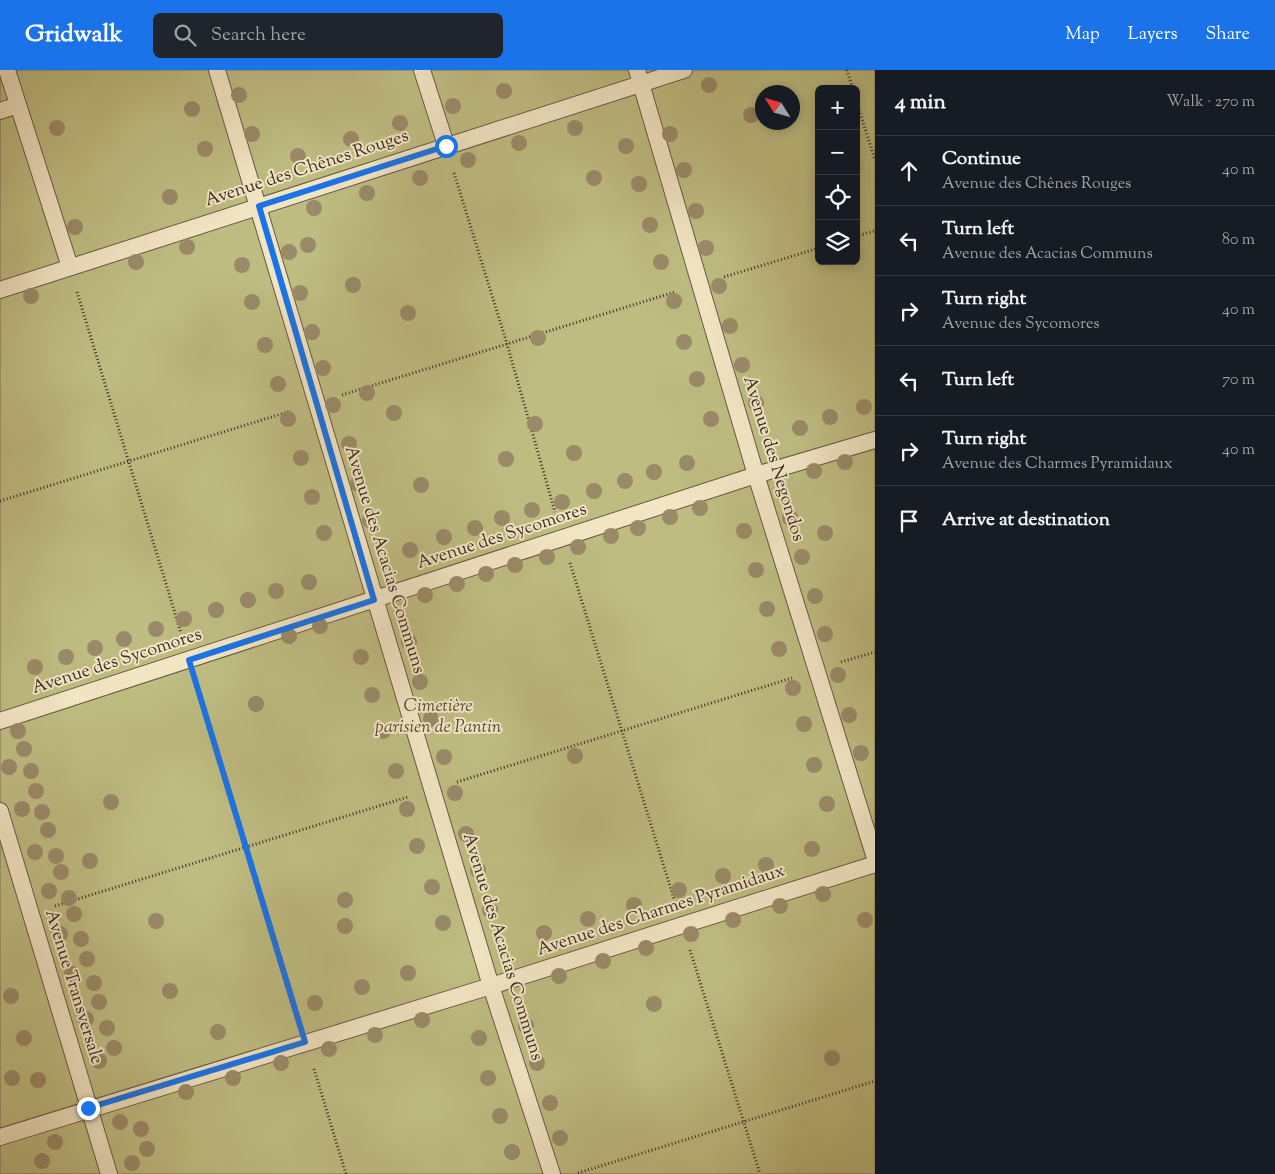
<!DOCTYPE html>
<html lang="en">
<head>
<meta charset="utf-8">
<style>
	:root { --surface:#171b24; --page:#20242c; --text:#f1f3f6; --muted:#9ea1a6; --line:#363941; --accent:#1a73e8 }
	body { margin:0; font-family:"Sorts Mill Goudy",serif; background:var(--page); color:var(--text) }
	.controls { position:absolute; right:15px; top:15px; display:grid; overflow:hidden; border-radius:8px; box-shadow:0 2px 12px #0003 }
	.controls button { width:45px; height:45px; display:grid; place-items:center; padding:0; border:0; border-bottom:1px solid var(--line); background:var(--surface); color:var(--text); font:25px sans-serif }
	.compass { position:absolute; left:755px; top:15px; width:45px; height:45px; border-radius:50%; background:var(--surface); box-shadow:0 2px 12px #0003; rotate:307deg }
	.stop { position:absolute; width:15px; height:15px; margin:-11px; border:4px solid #1a73e8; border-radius:50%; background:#fff }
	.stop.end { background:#1a73e8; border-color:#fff; box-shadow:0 1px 5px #0008 }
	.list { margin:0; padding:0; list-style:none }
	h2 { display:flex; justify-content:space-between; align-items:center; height:65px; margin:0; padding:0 20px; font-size:21px }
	h2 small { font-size:16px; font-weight:400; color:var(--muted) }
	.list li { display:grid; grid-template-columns:32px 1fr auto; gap:15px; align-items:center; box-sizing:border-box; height:70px; padding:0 20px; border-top:1px solid var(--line) }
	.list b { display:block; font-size:19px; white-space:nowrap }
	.list p { margin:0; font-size:16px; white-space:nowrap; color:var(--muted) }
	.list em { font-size:16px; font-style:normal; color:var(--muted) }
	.icon { flex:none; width:28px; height:28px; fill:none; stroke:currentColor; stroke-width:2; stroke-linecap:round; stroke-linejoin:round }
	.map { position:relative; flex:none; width:875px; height:1104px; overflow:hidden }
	header { display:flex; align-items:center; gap:30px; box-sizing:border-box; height:70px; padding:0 25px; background:var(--accent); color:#fff }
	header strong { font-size:24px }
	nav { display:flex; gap:28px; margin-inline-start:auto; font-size:18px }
	.search { width:350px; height:45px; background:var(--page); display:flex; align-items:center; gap:12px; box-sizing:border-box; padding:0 18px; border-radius:8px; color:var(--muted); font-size:19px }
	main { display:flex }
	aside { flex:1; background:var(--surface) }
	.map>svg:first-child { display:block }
</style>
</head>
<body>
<header>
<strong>Gridwalk</strong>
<div class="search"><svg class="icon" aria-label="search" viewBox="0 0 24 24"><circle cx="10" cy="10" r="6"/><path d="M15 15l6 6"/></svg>Search here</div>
<nav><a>Map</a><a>Layers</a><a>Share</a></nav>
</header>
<main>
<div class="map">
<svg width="875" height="1104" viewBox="0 0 875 1104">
	<rect width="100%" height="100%" fill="#ebd7a4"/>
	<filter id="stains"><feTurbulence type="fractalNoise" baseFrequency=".004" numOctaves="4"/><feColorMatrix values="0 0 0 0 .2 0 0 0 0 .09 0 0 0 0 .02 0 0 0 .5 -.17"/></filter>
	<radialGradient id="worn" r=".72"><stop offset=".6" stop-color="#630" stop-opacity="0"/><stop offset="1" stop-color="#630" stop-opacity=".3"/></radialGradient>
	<path fill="#bebc81" stroke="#7e7652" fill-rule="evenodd" d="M0,0h875v1104h-875zM819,19h37v172h-37zM762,22h30v30h-30z"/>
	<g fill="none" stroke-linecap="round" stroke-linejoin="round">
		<defs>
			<g id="service">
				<polyline points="7,0 70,197"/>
				<polyline points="217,0 491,916 552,1104"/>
				<polyline points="422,0 446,75"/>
				<polyline points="637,0 756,405 875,788"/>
				<polyline points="0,41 18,35"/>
				<polyline points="0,220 684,0"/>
				<polyline points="0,651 756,405 875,370"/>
				<polyline points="0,741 109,1104"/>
				<polyline points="0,1067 491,916 875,794"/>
			</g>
		</defs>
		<use href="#service" stroke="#695943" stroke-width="18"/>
		<g stroke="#3e2f23" stroke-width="3" stroke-dasharray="1 2.5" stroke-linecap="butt">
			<polyline points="847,0 853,19"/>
			<polyline points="856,30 875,90"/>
			<polyline points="454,103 507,274 555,442"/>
			<polyline points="856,166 875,161"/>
			<polyline points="724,207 819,178"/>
			<polyline points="77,222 181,563"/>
			<polyline points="342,325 675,222"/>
			<polyline points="0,431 291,341"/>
			<polyline points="570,493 674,829"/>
			<polyline points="841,592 875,582"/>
			<polyline points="197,614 298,948"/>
			<polyline points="457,712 792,608"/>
			<polyline points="55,836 408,727"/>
			<polyline points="690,880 760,1104"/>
			<polyline points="314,999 346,1104"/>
			<polyline points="578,1103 875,1011"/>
		</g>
		<use href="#service" stroke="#f2e5c4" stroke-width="16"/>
	</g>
	<g fill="#9a8a68">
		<circle cx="709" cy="15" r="8"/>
		<circle cx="504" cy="21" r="8"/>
		<circle cx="239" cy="25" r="8"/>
		<circle cx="453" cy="36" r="8"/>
		<circle cx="192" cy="39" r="8"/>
		<circle cx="751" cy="45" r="8"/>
		<circle cx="400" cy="53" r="8"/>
		<circle cx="57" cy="58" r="8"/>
		<circle cx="575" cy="58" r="8"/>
		<circle cx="252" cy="64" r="8"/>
		<circle cx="670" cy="64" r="8"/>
		<circle cx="351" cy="69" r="8"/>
		<circle cx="519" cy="73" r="8"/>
		<circle cx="626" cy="76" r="8"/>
		<circle cx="205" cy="79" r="8"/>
		<circle cx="298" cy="86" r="8"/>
		<circle cx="468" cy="90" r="8"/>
		<circle cx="684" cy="100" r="8"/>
		<circle cx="420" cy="108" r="8"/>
		<circle cx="594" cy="108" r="8"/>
		<circle cx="639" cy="114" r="8"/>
		<circle cx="367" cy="123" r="8"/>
		<circle cx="170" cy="127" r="8"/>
		<circle cx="314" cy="138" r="8"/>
		<circle cx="696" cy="141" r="8"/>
		<circle cx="650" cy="155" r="8"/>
		<circle cx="75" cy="157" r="8"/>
		<circle cx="308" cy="175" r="8"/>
		<circle cx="187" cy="177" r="8"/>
		<circle cx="706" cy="178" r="8"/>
		<circle cx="289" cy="182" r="8"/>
		<circle cx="136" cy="192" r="8"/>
		<circle cx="661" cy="192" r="8"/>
		<circle cx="242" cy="195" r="8"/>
		<circle cx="353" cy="215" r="8"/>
		<circle cx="719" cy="216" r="8"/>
		<circle cx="300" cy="223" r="8"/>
		<circle cx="31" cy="226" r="8"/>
		<circle cx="674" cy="231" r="8"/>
		<circle cx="252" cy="232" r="8"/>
		<circle cx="408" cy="243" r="8"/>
		<circle cx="730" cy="256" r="8"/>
		<circle cx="312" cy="262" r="8"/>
		<circle cx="538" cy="268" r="8"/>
		<circle cx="684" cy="272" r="8"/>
		<circle cx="265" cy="275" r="8"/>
		<circle cx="742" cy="295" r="8"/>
		<circle cx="323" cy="298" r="8"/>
		<circle cx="697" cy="309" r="8"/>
		<circle cx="278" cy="314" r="8"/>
		<circle cx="367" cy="323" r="8"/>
		<circle cx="756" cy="333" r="8"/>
		<circle cx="333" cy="335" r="8"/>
		<circle cx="864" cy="337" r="8"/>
		<circle cx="394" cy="343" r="8"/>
		<circle cx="830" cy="347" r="8"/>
		<circle cx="288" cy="349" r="8"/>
		<circle cx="711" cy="349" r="8"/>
		<circle cx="535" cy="354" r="8"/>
		<circle cx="800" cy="358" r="8"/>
		<circle cx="349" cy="374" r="8"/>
		<circle cx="574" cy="383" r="8"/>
		<circle cx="301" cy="388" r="8"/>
		<circle cx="506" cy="389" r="8"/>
		<circle cx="845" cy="392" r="8"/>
		<circle cx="687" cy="393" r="8"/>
		<circle cx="814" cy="401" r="8"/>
		<circle cx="654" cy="402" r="8"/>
		<circle cx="625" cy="411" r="8"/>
		<circle cx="358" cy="414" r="8"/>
		<circle cx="421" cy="415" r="8"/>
		<circle cx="594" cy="421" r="8"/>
		<circle cx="312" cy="427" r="8"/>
		<circle cx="562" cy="432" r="8"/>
		<circle cx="700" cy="438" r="8"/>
		<circle cx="532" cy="440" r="8"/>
		<circle cx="670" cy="447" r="8"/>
		<circle cx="502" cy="448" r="8"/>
		<circle cx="790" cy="448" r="8"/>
		<circle cx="370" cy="450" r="8"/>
		<circle cx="475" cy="458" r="8"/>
		<circle cx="638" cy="458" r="8"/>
		<circle cx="744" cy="461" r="8"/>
		<circle cx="324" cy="463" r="8"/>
		<circle cx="825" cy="463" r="8"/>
		<circle cx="611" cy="466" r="8"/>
		<circle cx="444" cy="467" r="8"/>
		<circle cx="578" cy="477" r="8"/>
		<circle cx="410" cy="480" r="8"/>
		<circle cx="547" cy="487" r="8"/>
		<circle cx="802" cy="487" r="8"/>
		<circle cx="515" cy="495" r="8"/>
		<circle cx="756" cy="500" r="8"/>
		<circle cx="486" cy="504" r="8"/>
		<circle cx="309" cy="512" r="8"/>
		<circle cx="457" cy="514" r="8"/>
		<circle cx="276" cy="521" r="8"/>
		<circle cx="425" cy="525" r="8"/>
		<circle cx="815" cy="526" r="8"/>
		<circle cx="248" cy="530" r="8"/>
		<circle cx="767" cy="539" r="8"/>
		<circle cx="216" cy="540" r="8"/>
		<circle cx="184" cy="549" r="8"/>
		<circle cx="320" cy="556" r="8"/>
		<circle cx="156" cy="559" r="8"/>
		<circle cx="825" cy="564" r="8"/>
		<circle cx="289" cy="566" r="8"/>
		<circle cx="124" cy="569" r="8"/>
		<circle cx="409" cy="572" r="8"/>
		<circle cx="95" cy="578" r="8"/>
		<circle cx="779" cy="579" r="8"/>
		<circle cx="66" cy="587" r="8"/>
		<circle cx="361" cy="587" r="8"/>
		<circle cx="35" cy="597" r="8"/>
		<circle cx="838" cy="605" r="8"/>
		<circle cx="420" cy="612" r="8"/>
		<circle cx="793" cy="618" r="8"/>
		<circle cx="372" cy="625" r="8"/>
		<circle cx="256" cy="634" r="8"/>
		<circle cx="849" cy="645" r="8"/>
		<circle cx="431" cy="649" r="8"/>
		<circle cx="804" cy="654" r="8"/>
		<circle cx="18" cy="661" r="8"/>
		<circle cx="383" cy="661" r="8"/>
		<circle cx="24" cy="679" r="8"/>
		<circle cx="861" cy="683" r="8"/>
		<circle cx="575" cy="686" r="8"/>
		<circle cx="444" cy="687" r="8"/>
		<circle cx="814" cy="695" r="8"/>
		<circle cx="9" cy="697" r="8"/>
		<circle cx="31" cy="701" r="8"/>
		<circle cx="396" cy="701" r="8"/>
		<circle cx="36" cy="721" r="8"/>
		<circle cx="455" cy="723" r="8"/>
		<circle cx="111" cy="732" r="8"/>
		<circle cx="827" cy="734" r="8"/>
		<circle cx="22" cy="739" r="8"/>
		<circle cx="407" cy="739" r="8"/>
		<circle cx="42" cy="742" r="8"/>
		<circle cx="48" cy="760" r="8"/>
		<circle cx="466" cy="764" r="8"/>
		<circle cx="417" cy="776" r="8"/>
		<circle cx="812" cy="779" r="8"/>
		<circle cx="35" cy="782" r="8"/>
		<circle cx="56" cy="786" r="8"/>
		<circle cx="90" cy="791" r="8"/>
		<circle cx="766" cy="795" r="8"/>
		<circle cx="478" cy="800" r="8"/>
		<circle cx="61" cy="802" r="8"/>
		<circle cx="723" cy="806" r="8"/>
		<circle cx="432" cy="817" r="8"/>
		<circle cx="679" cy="820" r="8"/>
		<circle cx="49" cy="821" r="8"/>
		<circle cx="823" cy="824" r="8"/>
		<circle cx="69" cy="828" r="8"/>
		<circle cx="345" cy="830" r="8"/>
		<circle cx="634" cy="835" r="8"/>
		<circle cx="780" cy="836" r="8"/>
		<circle cx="490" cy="840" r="8"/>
		<circle cx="74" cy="844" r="8"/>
		<circle cx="588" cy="849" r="8"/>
		<circle cx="733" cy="850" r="8"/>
		<circle cx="865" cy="850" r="8"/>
		<circle cx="156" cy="851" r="8"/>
		<circle cx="443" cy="853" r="8"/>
		<circle cx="345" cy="856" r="8"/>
		<circle cx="544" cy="863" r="8"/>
		<circle cx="60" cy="864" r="8"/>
		<circle cx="691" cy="864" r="8"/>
		<circle cx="81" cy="869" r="8"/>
		<circle cx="646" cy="878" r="8"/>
		<circle cx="87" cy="889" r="8"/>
		<circle cx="603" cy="891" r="8"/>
		<circle cx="408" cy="903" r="8"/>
		<circle cx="72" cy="904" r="8"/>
		<circle cx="559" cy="906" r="8"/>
		<circle cx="94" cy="913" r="8"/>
		<circle cx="362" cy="917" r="8"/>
		<circle cx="170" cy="921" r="8"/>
		<circle cx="11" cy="926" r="8"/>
		<circle cx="99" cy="932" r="8"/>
		<circle cx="315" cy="933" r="8"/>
		<circle cx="654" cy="934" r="8"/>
		<circle cx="86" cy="949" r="8"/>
		<circle cx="422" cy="950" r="8"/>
		<circle cx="526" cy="956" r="8"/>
		<circle cx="107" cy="958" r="8"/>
		<circle cx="218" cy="962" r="8"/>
		<circle cx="375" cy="965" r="8"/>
		<circle cx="24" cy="968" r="8"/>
		<circle cx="479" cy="968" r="8"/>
		<circle cx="114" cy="978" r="8"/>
		<circle cx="329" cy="979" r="8"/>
		<circle cx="832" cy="988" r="8"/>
		<circle cx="99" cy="991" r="8"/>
		<circle cx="281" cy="993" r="8"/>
		<circle cx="537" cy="993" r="8"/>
		<circle cx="12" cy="1008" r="8"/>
		<circle cx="233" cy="1008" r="8"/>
		<circle cx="488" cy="1008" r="8"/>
		<circle cx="38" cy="1010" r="8"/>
		<circle cx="186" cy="1022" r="8"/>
		<circle cx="550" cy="1033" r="8"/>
		<circle cx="500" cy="1046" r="8"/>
		<circle cx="120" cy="1052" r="8"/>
		<circle cx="141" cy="1059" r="8"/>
		<circle cx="560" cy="1068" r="8"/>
		<circle cx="55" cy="1072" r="8"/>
		<circle cx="147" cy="1079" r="8"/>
		<circle cx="512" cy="1082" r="8"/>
		<circle cx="42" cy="1091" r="8"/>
		<circle cx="132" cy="1093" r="8"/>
	</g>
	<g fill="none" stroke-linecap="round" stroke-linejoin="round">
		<polyline stroke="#1a73e8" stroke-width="6" points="88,1038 305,972 189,590 374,530 259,136 446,76"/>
	</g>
	<g text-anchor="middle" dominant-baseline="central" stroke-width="4" stroke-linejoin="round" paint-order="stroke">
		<g font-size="18" fill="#3e2f23" stroke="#f2e5c4">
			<text transform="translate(307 99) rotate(-18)">Avenue des Chênes Rouges</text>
			<text transform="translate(773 389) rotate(73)">Avenue des Negondos</text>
			<text transform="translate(502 467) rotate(-18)">Avenue des Sycomores</text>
			<text transform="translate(384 490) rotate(73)">Avenue des Acacias Communs</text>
			<text transform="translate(117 592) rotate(-18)">Avenue des Sycomores</text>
			<text transform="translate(661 841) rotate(-18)">Avenue des Charmes Pyramidaux</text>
			<text transform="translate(502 877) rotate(73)">Avenue des Acacias Communs</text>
			<text transform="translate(73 917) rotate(73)">Avenue Transversale</text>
		</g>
		<g font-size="18" font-style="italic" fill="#584b36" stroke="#f2e5c4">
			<text x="438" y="637">Cimetière<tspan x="438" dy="21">parisien de Pantin</tspan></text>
		</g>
	</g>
	<rect width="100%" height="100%" filter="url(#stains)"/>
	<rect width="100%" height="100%" fill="url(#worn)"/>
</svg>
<div class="controls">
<button>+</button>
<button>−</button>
<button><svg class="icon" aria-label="locate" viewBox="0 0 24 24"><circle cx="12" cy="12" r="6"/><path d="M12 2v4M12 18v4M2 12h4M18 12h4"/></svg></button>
<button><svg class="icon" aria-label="layers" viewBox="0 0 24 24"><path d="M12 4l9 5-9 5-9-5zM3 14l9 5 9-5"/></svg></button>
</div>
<svg class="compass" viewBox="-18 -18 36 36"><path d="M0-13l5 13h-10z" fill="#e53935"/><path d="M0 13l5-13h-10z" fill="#9ea1a6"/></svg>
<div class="stop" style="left:446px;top:76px"></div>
<div class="stop end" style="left:88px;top:1038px"></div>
</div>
<aside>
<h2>4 min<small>Walk · 270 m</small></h2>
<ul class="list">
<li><svg class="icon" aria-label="ahead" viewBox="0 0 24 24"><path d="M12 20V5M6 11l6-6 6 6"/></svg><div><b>Continue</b><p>Avenue des Chênes Rouges</p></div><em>40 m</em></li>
<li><svg class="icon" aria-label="left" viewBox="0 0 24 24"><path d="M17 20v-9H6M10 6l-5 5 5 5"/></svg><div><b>Turn left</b><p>Avenue des Acacias Communs</p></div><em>80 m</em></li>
<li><svg class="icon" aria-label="right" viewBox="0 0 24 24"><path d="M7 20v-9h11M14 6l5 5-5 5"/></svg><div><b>Turn right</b><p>Avenue des Sycomores</p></div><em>40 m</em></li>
<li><svg class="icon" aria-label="left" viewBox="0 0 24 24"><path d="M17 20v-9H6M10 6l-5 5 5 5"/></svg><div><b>Turn left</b></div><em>70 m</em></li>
<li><svg class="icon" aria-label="right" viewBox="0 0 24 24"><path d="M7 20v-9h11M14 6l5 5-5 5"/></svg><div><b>Turn right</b><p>Avenue des Charmes Pyramidaux</p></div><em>40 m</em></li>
<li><svg class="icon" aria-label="arrive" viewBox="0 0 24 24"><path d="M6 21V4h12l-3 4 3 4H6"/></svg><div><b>Arrive at destination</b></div></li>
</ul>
</aside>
</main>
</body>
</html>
